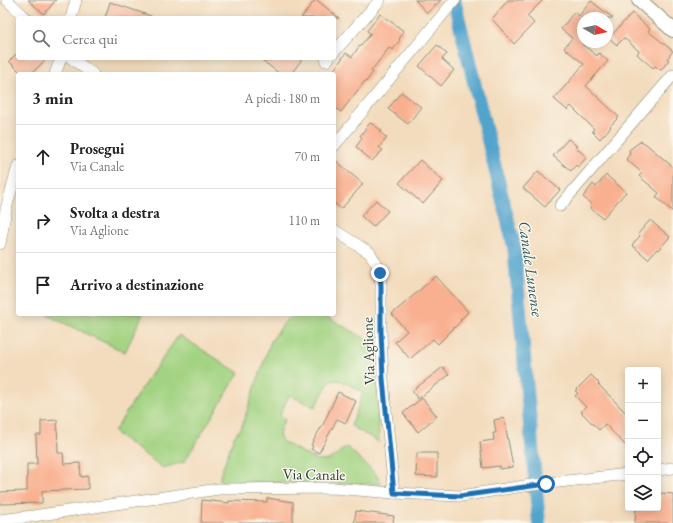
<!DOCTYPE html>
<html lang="it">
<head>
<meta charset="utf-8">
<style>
	:root { --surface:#fff; --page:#f2f2f2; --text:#222; --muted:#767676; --line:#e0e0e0 }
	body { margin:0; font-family:"EB Garamond",serif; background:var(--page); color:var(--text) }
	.controls { position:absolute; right:12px; bottom:12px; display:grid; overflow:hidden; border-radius:4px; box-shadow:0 2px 10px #0003 }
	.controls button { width:36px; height:36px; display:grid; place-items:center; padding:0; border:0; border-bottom:1px solid var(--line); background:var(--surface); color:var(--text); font:20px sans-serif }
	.compass { position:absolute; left:577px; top:12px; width:36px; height:36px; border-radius:50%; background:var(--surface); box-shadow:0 2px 10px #0003; rotate:99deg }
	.stop { position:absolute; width:12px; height:12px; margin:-9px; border:3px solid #1f6fb2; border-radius:50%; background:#fff }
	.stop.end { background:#1f6fb2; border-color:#fff; box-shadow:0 1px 4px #0008 }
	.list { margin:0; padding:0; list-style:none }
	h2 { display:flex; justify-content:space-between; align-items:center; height:52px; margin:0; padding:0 16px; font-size:17px }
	h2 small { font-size:13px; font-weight:400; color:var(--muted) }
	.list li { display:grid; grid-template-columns:26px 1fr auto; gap:12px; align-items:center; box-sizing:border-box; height:64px; padding:0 16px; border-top:1px solid var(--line) }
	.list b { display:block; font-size:15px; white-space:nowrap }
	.list p { margin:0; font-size:13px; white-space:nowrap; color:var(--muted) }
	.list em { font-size:13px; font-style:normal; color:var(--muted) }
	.icon { flex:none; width:22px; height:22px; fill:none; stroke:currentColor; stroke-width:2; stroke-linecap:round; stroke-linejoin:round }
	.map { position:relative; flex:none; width:673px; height:523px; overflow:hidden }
	.search { position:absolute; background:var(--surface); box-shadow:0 2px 10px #0003; left:16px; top:16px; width:320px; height:44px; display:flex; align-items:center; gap:10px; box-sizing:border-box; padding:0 14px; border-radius:4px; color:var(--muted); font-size:15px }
	.panel { position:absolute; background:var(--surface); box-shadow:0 2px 10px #0003; left:16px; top:72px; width:320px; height:244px; border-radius:4px }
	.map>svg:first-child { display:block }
</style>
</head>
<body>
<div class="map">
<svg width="673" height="523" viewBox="0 0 673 523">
	<rect width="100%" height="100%" fill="#fbf7ec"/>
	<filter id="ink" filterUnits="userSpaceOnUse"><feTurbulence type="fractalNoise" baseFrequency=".025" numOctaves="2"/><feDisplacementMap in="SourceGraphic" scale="8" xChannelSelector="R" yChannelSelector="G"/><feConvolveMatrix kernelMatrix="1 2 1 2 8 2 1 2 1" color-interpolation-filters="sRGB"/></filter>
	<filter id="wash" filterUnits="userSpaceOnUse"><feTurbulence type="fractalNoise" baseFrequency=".012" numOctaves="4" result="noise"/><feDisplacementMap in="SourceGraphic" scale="16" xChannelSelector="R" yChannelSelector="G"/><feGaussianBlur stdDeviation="0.9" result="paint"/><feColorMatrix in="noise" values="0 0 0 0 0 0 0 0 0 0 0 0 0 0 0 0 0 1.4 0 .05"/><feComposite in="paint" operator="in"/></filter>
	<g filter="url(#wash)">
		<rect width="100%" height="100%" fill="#f3dcbd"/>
		<g fill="#a3d382" stroke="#61885b">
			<polygon points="45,314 143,314 125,352"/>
			<path d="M292,314h30l53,30 4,98 -28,-16 12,-33c-10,-6 -21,-16 -33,-12l-15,26 -26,-12 -9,20 5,5c-5,8 -9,14 -2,22l33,18c17,3 18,-6 31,-13l28,26 7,11 -122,-2 -40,1v-7l14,-39 8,-11 18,-53 11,-32 14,-19z"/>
			<polygon points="179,335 239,373 184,462 163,468 114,432 141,389"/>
		</g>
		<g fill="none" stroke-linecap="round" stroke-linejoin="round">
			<polyline stroke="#52a4cd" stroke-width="14" points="454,0 514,246 539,523"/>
		</g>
		<g id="blocks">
			<g fill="#f9b090">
				<polygon points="28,0 56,0 44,14"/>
				<polygon points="315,0 317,0 339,18 301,18"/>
				<polygon points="415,0 441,0 427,13"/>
				<polygon points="508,0 543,0 527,16 534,23 514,44 492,19"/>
				<polygon points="591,1 613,18 582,18 583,45 597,56 599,53 608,61 586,86 619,117 610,126 611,127 600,139 592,131 594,129 571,106 567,110 554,99 584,64 564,48 572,38 561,29 574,12 579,16"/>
				<polygon points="110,2 151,16 151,18 105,18"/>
				<polygon points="632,13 650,29 648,31 673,51 667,59 669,60 661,70 655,66 653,68 637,54 639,51 624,38 617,45 609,38"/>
				<polygon points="380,14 404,31 399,39 400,40 393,50 389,48 371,71 373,72 366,82 365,81 341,112 334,107 334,70 346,53 352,57 358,48 371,34 367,31"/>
				<polygon points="437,45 447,54 442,59 454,70 441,86 419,66"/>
				<polygon points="16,54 18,56 18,58 47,58 31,74 22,74 9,61"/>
				<polygon points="259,58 303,58 291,74 280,74"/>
				<polygon points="401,92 421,107 408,124 388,109"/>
				<polygon points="370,123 372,124 373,124 382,131 380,132 387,138 379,147 383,150 372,161 356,147 362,138 360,136"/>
				<polygon points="568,139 577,146 575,147 587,157 578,167 576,165 571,171 553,156"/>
				<polygon points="641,141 646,144 673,167 673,212 656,197 659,193 639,176 642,173 626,159 630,154 629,150"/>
				<polygon points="334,159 363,184 341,209 334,203"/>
				<polygon points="420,160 443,181 423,204 399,183"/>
				<polygon points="538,171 560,190 545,207 523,188"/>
				<polygon points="606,175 626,192 603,218 590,208 592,205 583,197 593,184 596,187"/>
				<polygon points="376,200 388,211 373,227 361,216"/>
				<polygon points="650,220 670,237 658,250 657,249 648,259 632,245 640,236 638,234"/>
				<polygon points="436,276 468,312 460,320 461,321 438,344 433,339 410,359 395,342 407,331 392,314"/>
				<polygon points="443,367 449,375 418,399 412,391"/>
				<polygon points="591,375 599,383 598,384 628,415 628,448 605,424 599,430 581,412 586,407 575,396 578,393 575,391"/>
				<polygon points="338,392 356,401 346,423 337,419 319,453 311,449 313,446 311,445 320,429 321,429"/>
				<polygon points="422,398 437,416 418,432 403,413"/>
				<polygon points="504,418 513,467 500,469 500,466 483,468 480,442 494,440 493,433 496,433 494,420"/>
				<polygon points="57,420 58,453 63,453 64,464 80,463 81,477 88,476 88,489 42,491 42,503 0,504 0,492 27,491 27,464 37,464 36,435 41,435 41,421"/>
				<polygon points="417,453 437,453 437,477 416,476"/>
				<polygon points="661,493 673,494 673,523 635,523 636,508 658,508 658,499 660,499"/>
				<polygon points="267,498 293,502 293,523 201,523 202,500 229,503 229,501 267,502"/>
				<polygon points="356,511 394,516 393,523 354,523"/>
			</g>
		</g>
	</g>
	<g filter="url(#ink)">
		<use href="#blocks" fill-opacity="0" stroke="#898c78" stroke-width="1"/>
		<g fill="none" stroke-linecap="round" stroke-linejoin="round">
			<defs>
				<g id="minor">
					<polyline points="7,0 26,18"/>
					<polyline points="71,18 76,0"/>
					<polyline points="334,52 380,0"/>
					<polyline points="71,58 93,74"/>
					<polyline points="326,61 329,58"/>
					<polyline points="55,74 61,58"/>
					<polyline points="334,146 444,13 455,0"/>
					<polyline points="560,206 673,75"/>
					<polyline points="334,230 370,253 376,263 380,273 381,286 381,331 383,379 394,493"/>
					<polyline points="0,244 6,209 18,166"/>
					<polyline points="658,470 673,468"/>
					<polyline points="0,520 33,516 219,489 333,488 394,493 460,496 524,486 628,474"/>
				</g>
				<polyline id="tertiary" points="639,0 673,30"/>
			</defs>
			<use href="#minor" stroke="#898c78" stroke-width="12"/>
			<use href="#tertiary" stroke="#898c78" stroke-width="16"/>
			<use href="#minor" stroke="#fff" stroke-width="11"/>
			<use href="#tertiary" stroke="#fff" stroke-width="14"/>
		</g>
	</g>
	<g fill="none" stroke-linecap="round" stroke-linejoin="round" filter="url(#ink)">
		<polyline stroke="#1f6fb2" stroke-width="5" points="380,273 381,286 381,331 383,379 394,493 460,496 546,484"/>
	</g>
	<g text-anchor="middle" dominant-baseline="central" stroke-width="3" stroke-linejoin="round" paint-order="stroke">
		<g font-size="15" fill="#1f3d34" stroke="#fbf7ec">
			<text transform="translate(368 351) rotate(-92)">Via Aglione</text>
			<text transform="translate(314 474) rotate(1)">Via Canale</text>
		</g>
		<g font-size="16" font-style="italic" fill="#2e5c62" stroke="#fbf7ec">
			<text transform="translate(531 269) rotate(82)">Canale Lunense</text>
		</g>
	</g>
</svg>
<div class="controls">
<button>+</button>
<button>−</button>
<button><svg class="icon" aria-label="locate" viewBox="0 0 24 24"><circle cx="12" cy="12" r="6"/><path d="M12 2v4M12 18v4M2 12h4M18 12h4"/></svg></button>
<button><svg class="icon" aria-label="layers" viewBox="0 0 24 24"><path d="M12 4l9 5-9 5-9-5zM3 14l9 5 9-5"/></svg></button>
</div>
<svg class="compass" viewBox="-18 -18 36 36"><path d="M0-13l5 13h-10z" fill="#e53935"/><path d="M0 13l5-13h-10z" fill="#767676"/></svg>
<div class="stop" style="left:546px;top:484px"></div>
<div class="stop end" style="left:380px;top:273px"></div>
<div class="search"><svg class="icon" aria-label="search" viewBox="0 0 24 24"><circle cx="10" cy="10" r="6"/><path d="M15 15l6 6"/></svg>Cerca qui</div>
<section class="panel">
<h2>3 min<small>A piedi · 180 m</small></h2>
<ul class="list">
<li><svg class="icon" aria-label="ahead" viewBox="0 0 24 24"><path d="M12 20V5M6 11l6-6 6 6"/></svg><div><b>Prosegui</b><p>Via Canale</p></div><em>70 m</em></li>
<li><svg class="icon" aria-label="right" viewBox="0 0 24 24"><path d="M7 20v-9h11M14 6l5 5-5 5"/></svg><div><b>Svolta a destra</b><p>Via Aglione</p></div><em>110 m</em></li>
<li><svg class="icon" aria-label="arrive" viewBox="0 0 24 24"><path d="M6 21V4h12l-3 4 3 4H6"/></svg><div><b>Arrivo a destinazione</b></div></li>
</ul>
</section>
</div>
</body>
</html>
